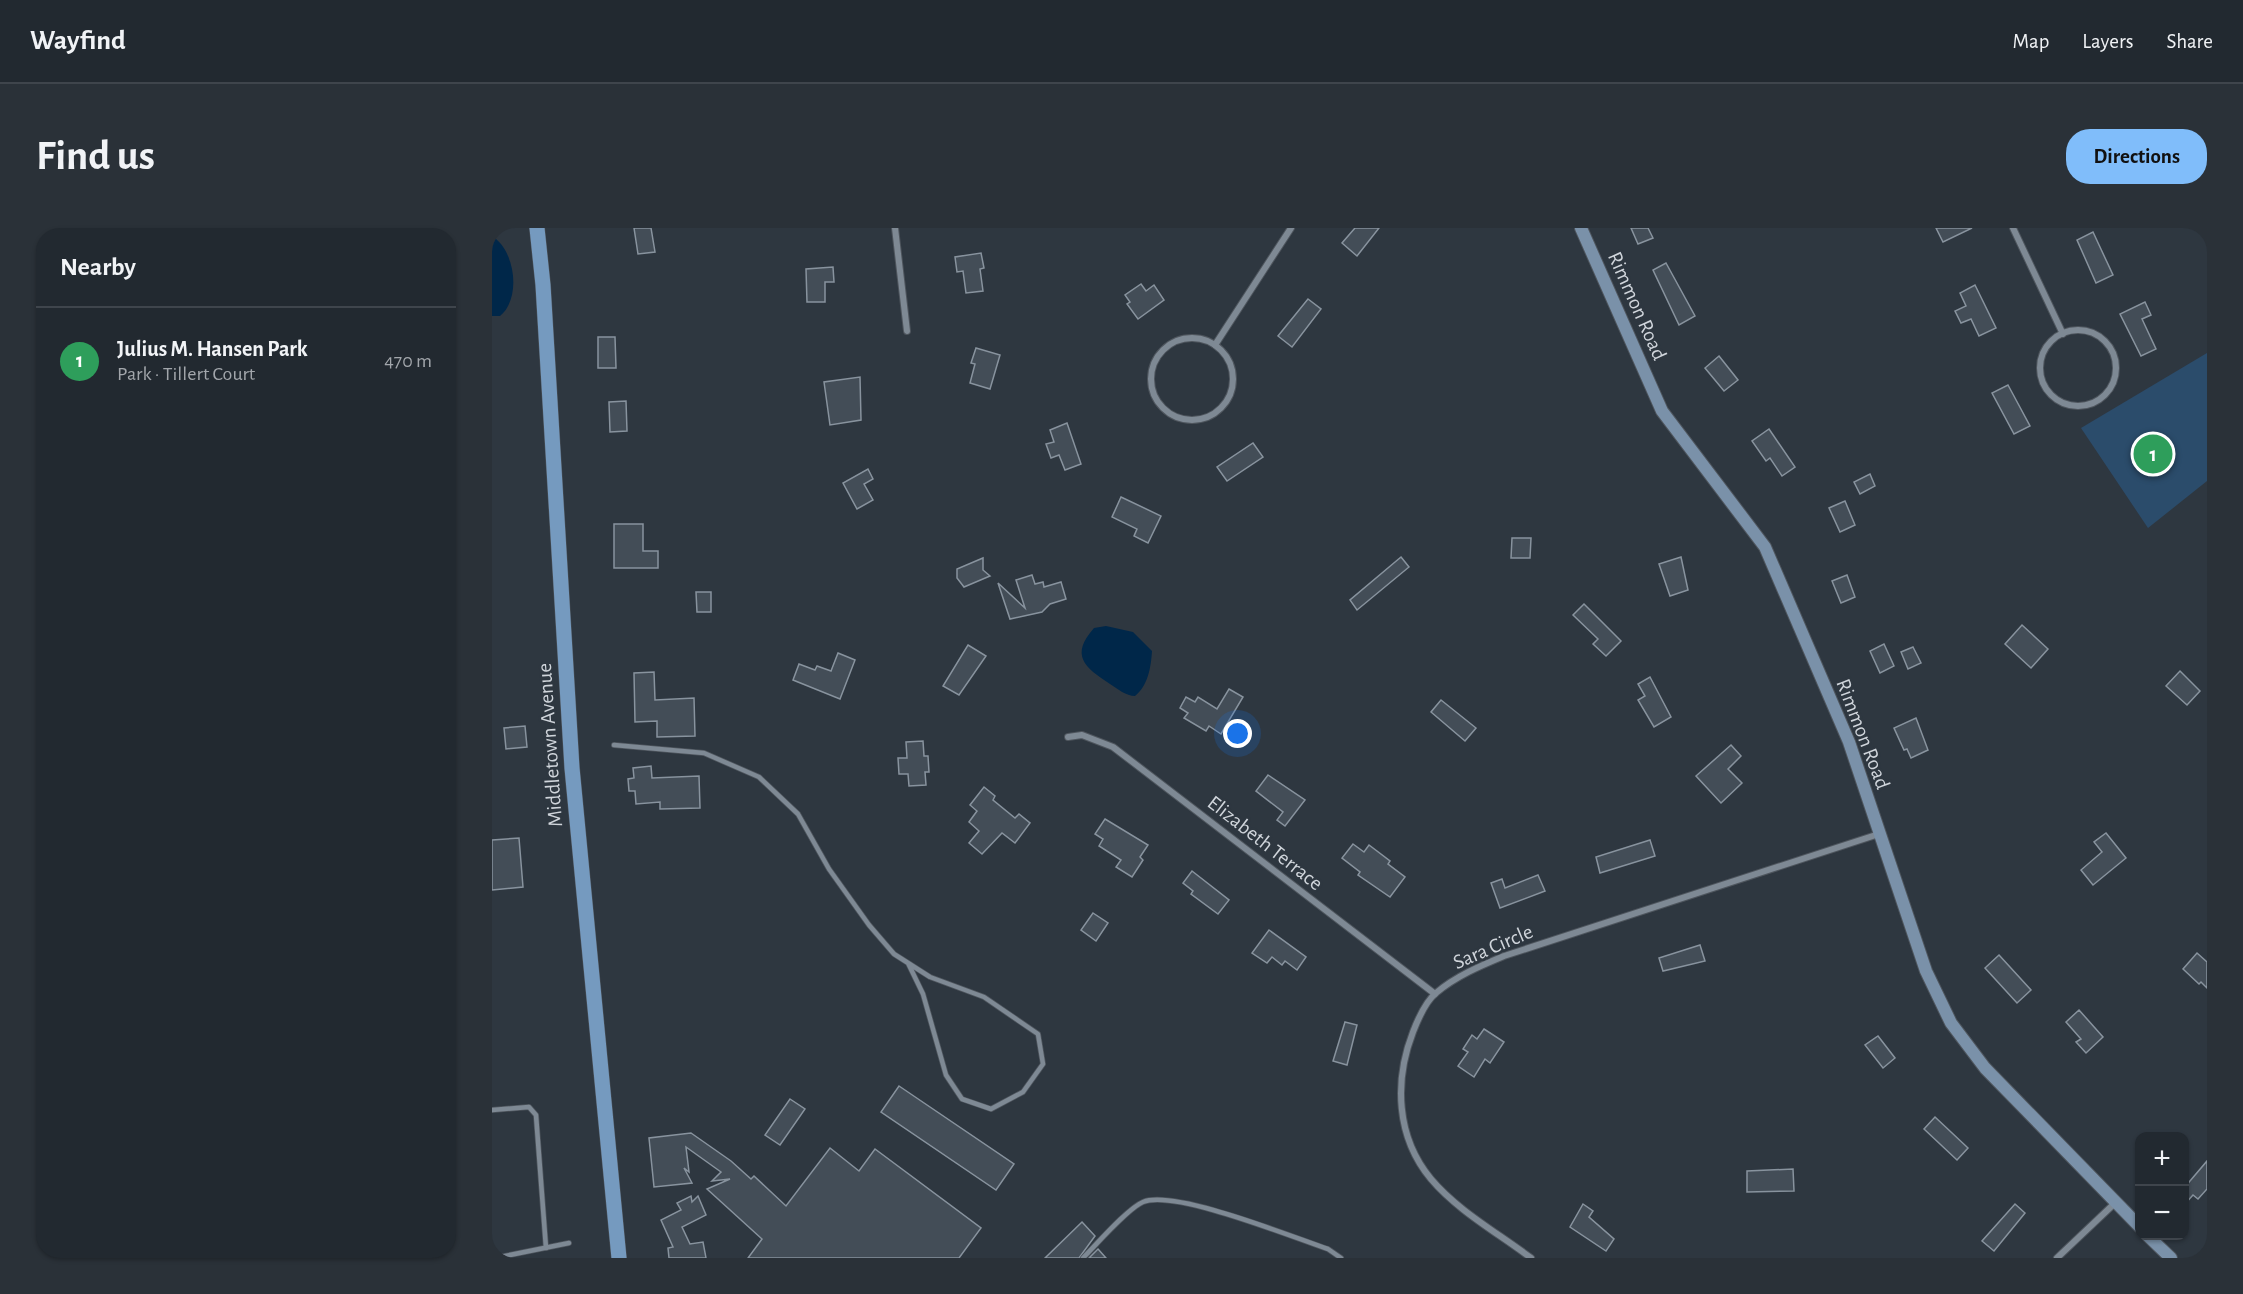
<!DOCTYPE html>
<html lang="en">
<head>
<meta charset="utf-8">
<style>
	:root { --surface:#222930; --page:#2a3138; --text:#f1f3f6; --muted:#a2a6ab; --line:#3f454c; --accent:#80bdfa }
	body { margin:0; font-family:"Alegreya Sans",sans-serif; background:var(--page); color:var(--text) }
	.controls { position:absolute; right:18px; bottom:18px; display:grid; overflow:hidden; border-radius:12px; box-shadow:0 2px 4px #0004 }
	.controls button { width:54px; height:54px; display:grid; place-items:center; padding:0; border:0; border-bottom:2px solid var(--line); background:var(--surface); color:var(--text); font:30px sans-serif }
	.you { position:absolute; left:746px; top:506px; width:21px; height:21px; margin:-15px; border:4px solid #fff; border-radius:50%; background:#1a73e8; box-shadow:0 0 0 9px #1a73e833 }
	.badge { display:grid; place-items:center; width:39px; height:39px; border-radius:50%; background:var(--accent); color:#fff; font-size:20px; font-weight:700 }
	.pin { position:absolute; translate:-50% -50%; border:3px solid #fff; box-shadow:0 2px 6px #0006 }
	.list { margin:0; padding:0; list-style:none }
	h2 { display:flex; justify-content:space-between; align-items:center; height:78px; margin:0; padding:0 24px; font-size:26px }
	h2 small { font-size:20px; font-weight:400; color:var(--muted) }
	.list li { display:grid; grid-template-columns:39px 1fr auto; gap:18px; align-items:center; box-sizing:border-box; height:108px; padding:0 24px; border-top:2px solid var(--line) }
	.list b { display:block; font-size:22px; white-space:nowrap }
	.list p { margin:0; font-size:20px; white-space:nowrap; color:var(--muted) }
	.list em { font-size:20px; font-style:normal; color:var(--muted) }
	.map { position:relative; flex:none; width:1715px; height:1030px; overflow:hidden; border-radius:24px }
	header { display:flex; align-items:center; gap:36px; box-sizing:border-box; height:84px; padding:0 30px; background:var(--surface); border-bottom:2px solid var(--line) }
	header strong { font-size:28px }
	nav { display:flex; gap:33px; margin-inline-start:auto; font-size:21px }
	.intro { display:flex; align-items:center; justify-content:space-between; box-sizing:border-box; height:144px; padding:0 36px }
	h1 { margin:0; font-size:42px }
	.button { padding:15px 27px; border-radius:24px; background:var(--accent); color:#111; font-size:21px; font-weight:700 }
	main { display:flex; gap:36px; padding:0 36px }
	aside { flex:1; background:var(--surface); border-radius:24px; box-shadow:0 2px 4px #0004 }
	.map>svg:first-child { display:block }
</style>
</head>
<body>
<header>
<strong>Wayfind</strong>
<nav><a>Map</a><a>Layers</a><a>Share</a></nav>
</header>
<div class="intro"><h1>Find us</h1><a class="button">Directions</a></div>
<main>
<aside>
<h2>Nearby<small></small></h2>
<ul class="list">
<li><span class="badge" style="background:#2e9e5b">1</span><div><b>Julius M. Hansen Park</b><p>Park · Tillert Court</p></div><em>470 m</em></li>
</ul>
</aside>
<div class="map">
<svg width="1715" height="1030" viewBox="0 0 1715 1030">
	<rect width="100%" height="100%" fill="#2e3740"/>
	<polygon fill="#2b4c6b" points="1715,125 1715,253 1656,300 1589,200"/>
	<g fill="#002749">
		<path d="M0,8c23,14 30,62 8,80h-8z"/>
		<path d="M614,398l27,6 19,19c-1,16 -4,35 -17,45 -9,0 -17,-7 -25,-12 -26,-17 -40,-29 -16,-56z"/>
	</g>
	<g fill="#434d57" stroke="#88939e" stroke-width="1.5">
		<polygon points="142,0 159,0 163,24 146,26"/>
		<polygon points="863,0 887,0 865,28 850,15"/>
		<polygon points="1139,0 1156,0 1161,10 1146,16"/>
		<polygon points="1444,0 1480,0 1451,14"/>
		<polygon points="1601,4 1621,47 1604,55 1585,12"/>
		<polygon points="489,25 492,40 488,41 491,63 474,65 471,43 465,44 463,29"/>
		<polygon points="1174,35 1203,88 1187,97 1161,42"/>
		<polygon points="341,39 342,54 333,54 333,74 315,74 314,41"/>
		<polygon points="649,56 654,63 662,57 672,72 646,91 635,76 638,74 633,67"/>
		<polygon points="1483,57 1504,100 1487,108 1479,91 1469,95 1463,83 1474,78 1468,65"/>
		<polygon points="816,71 829,81 800,119 786,108"/>
		<polygon points="1653,74 1659,87 1650,91 1664,121 1649,128 1628,86"/>
		<polygon points="106,109 123,109 124,140 106,140"/>
		<polygon points="484,120 508,127 498,161 478,155 483,136 479,135"/>
		<polygon points="1227,128 1246,152 1232,163 1213,140"/>
		<polygon points="368,149 369,192 338,197 332,154"/>
		<polygon points="1516,157 1538,198 1522,206 1500,165"/>
		<polygon points="134,173 135,203 118,204 117,174"/>
		<polygon points="575,195 589,236 573,242 567,227 559,230 554,216 562,214 558,202"/>
		<polygon points="1277,201 1303,239 1290,248 1278,230 1274,233 1260,213"/>
		<polygon points="761,215 771,229 735,253 725,239"/>
		<polygon points="376,241 381,251 372,256 381,272 365,281 351,255"/>
		<polygon points="1378,246 1383,258 1368,266 1362,254"/>
		<polygon points="629,269 669,288 656,315 642,308 645,301 620,289"/>
		<polygon points="1353,273 1363,297 1348,304 1337,280"/>
		<polygon points="122,296 151,296 151,323 166,323 166,340 122,340"/>
		<polygon points="1020,310 1039,310 1038,330 1019,330"/>
		<polygon points="909,329 917,339 865,382 858,372"/>
		<polygon points="1189,329 1196,362 1178,368 1167,336"/>
		<polygon points="491,330 491,342 498,348 472,359 465,350 465,341"/>
		<polygon points="540,347 543,356 551,354 552,359 569,354 574,371 558,376 550,384 518,391 506,355 533,380 524,352"/>
		<polygon points="1355,347 1363,369 1349,375 1340,353"/>
		<polygon points="204,364 219,364 219,384 205,384"/>
		<polygon points="1092,376 1129,413 1114,428 1101,416 1106,411 1081,387"/>
		<polygon points="1530,397 1556,421 1539,440 1513,416"/>
		<polygon points="1392,416 1402,438 1388,445 1378,423"/>
		<polygon points="476,417 494,428 467,467 451,458"/>
		<polygon points="1421,419 1429,435 1416,441 1409,424"/>
		<polygon points="346,425 363,432 348,471 301,452 307,436 323,442 325,438 339,443"/>
		<polygon points="1688,443 1708,463 1695,477 1674,458"/>
		<polygon points="162,444 163,472 202,470 203,508 165,509 165,493 143,494 142,445"/>
		<polygon points="1158,449 1179,489 1162,499 1146,472 1153,468 1146,456"/>
		<polygon points="737,461 751,469 729,506 717,498 714,503 692,490 696,485 688,480 694,469 703,474 706,469 725,481"/>
		<polygon points="949,472 984,500 973,513 939,484"/>
		<polygon points="1424,490 1436,522 1419,530 1415,521 1412,522 1402,500"/>
		<polygon points="33,498 35,519 14,521 12,500"/>
		<polygon points="431,513 432,528 436,528 437,544 433,544 434,557 417,558 416,546 407,546 406,530 415,530 414,514"/>
		<polygon points="1239,517 1249,528 1236,541 1250,555 1229,575 1204,548"/>
		<polygon points="159,538 160,550 207,548 208,580 168,581 168,574 144,576 143,563 137,563 136,551 142,550 141,540"/>
		<polygon points="776,547 813,572 793,598 785,592 791,584 764,563"/>
		<polygon points="492,559 503,568 501,572 523,590 527,586 538,595 523,615 510,605 490,626 477,615 487,603 477,594 485,583 478,577"/>
		<polygon points="613,591 656,617 648,629 651,632 640,649 624,639 629,632 607,618 611,611 603,606"/>
		<polygon points="1614,605 1634,630 1601,657 1589,642 1610,624 1602,614"/>
		<polygon points="27,610 31,659 0,662 0,612"/>
		<polygon points="1158,612 1163,628 1108,645 1104,629"/>
		<polygon points="861,616 872,624 877,617 898,633 896,636 913,649 898,669 866,647 868,644 850,630"/>
		<polygon points="700,643 737,672 726,686 699,666 701,663 691,655"/>
		<polygon points="1046,647 1053,663 1008,680 999,655 1010,651 1013,660"/>
		<polygon points="601,685 616,695 604,713 589,702"/>
		<polygon points="777,702 814,729 805,742 793,733 790,737 780,729 775,735 760,725"/>
		<polygon points="1208,717 1213,733 1171,743 1167,730"/>
		<polygon points="1705,725 1715,734 1715,760 1709,754 1707,756 1691,741"/>
		<polygon points="1507,727 1539,762 1525,775 1493,740"/>
		<polygon points="1587,782 1611,809 1594,825 1584,814 1589,811 1574,794"/>
		<polygon points="853,794 865,797 855,837 841,833"/>
		<polygon points="992,801 1012,814 998,835 993,831 982,849 966,838 976,824 971,821 980,807 985,811"/>
		<polygon points="1386,808 1403,830 1391,840 1373,817"/>
		<polygon points="407,858 522,936 504,962 389,884"/>
		<polygon points="298,871 313,881 288,917 273,907"/>
		<polygon points="1443,889 1476,920 1465,932 1432,901"/>
		<polygon points="199,905 239,933 259,951 262,948 294,978 338,920 367,943 383,921 489,1000 467,1030 256,1030 270,1011 215,961 238,951 220,953 229,944 194,919 197,944 192,940 200,955 162,959 157,910"/>
		<polygon points="1715,933 1715,961 1706,971 1701,967 1692,977 1692,960"/>
		<polygon points="1301,941 1302,963 1255,964 1255,943"/>
		<polygon points="199,968 200,974 206,968 214,987 190,999 198,1016 211,1014 214,1030 177,1030 176,1020 181,1019 169,992 189,982 185,975"/>
		<polygon points="1091,976 1101,983 1097,989 1122,1011 1114,1023 1078,999"/>
		<polygon points="1523,976 1533,985 1502,1023 1490,1013"/>
		<polygon points="590,994 603,1008 587,1030 553,1030"/>
		<polygon points="606,1021 614,1030 597,1030"/>
	</g>
	<g fill="none" stroke-linecap="round" stroke-linejoin="round">
		<defs>
			<g id="lane">
				<polyline points="122,517 212,525 267,549 306,586 337,641 377,697 402,726 438,749 492,769 546,806 551,836 531,864 499,881 470,871 454,847 431,766 416,735"/>
				<polyline points="0,882 37,879 44,887 54,1020"/>
				<polyline points="3,1030 77,1015"/>
				<path d="M591,1030c13,-13 45,-50 60,-56 31,-13 149,35 185,47l13,9"/>
			</g>
			<g id="street">
				<polyline points="403,0 415,103"/>
				<polyline points="1521,0 1571,106"/>
				<circle cx="1586" cy="140" r="38"/>
				<circle cx="700" cy="151" r="41"/>
				<polyline points="723,117 799,0"/>
				<polyline points="576,509 590,507 621,519 943,766"/>
				<path d="M1039,1030c-33,-25 -73,-47 -100,-79 -35,-42 -37,-98 -18,-147 5,-13 12,-30 23,-39 20,-17 44,-27 68,-37l375,-122"/>
				<polyline points="1565,1030 1623,975"/>
			</g>
			<g id="secondary">
				<polyline points="1089,0 1170,183 1273,319 1357,514 1434,743 1459,795 1493,840 1648,999"/>
				<polyline points="1656,1008 1679,1030"/>
			</g>
			<polyline id="primary" points="45,0 51,57 80,540 127,1030"/>
		</defs>
		<use href="#lane" stroke="#4e555d" stroke-width="6"/>
		<use href="#street" stroke="#4e555d" stroke-width="8"/>
		<use href="#secondary" stroke="#4e555d" stroke-width="14"/>
		<use href="#primary" stroke="#4e555d" stroke-width="16"/>
		<use href="#lane" stroke="#7e8994" stroke-width="4.5"/>
		<use href="#street" stroke="#7e8994" stroke-width="6"/>
		<use href="#secondary" stroke="#7a91a9" stroke-width="12"/>
		<use href="#primary" stroke="#759abf" stroke-width="15"/>
	</g>
	<g text-anchor="middle" dominant-baseline="central" stroke-width="5" stroke-linejoin="round" paint-order="stroke">
		<g font-size="21" fill="#d0d5db" stroke="#2e3740">
			<text transform="translate(1145 78) rotate(66)">Rimmon Road</text>
			<text transform="translate(1371 506) rotate(69)">Rimmon Road</text>
			<text transform="translate(58 517) rotate(-94)">Middletown Avenue</text>
			<text transform="translate(773 615) rotate(38)">Elizabeth Terrace</text>
			<text transform="translate(1001 719) rotate(-23)">Sara Circle</text>
		</g>
	</g>
</svg>
<div class="controls">
<button>+</button>
<button>−</button>
</div>
<div class="you"></div>
<div class="pin badge" style="left:1661px;top:226px;background:#2e9e5b">1</div>
</div>
</main>
</body>
</html>
